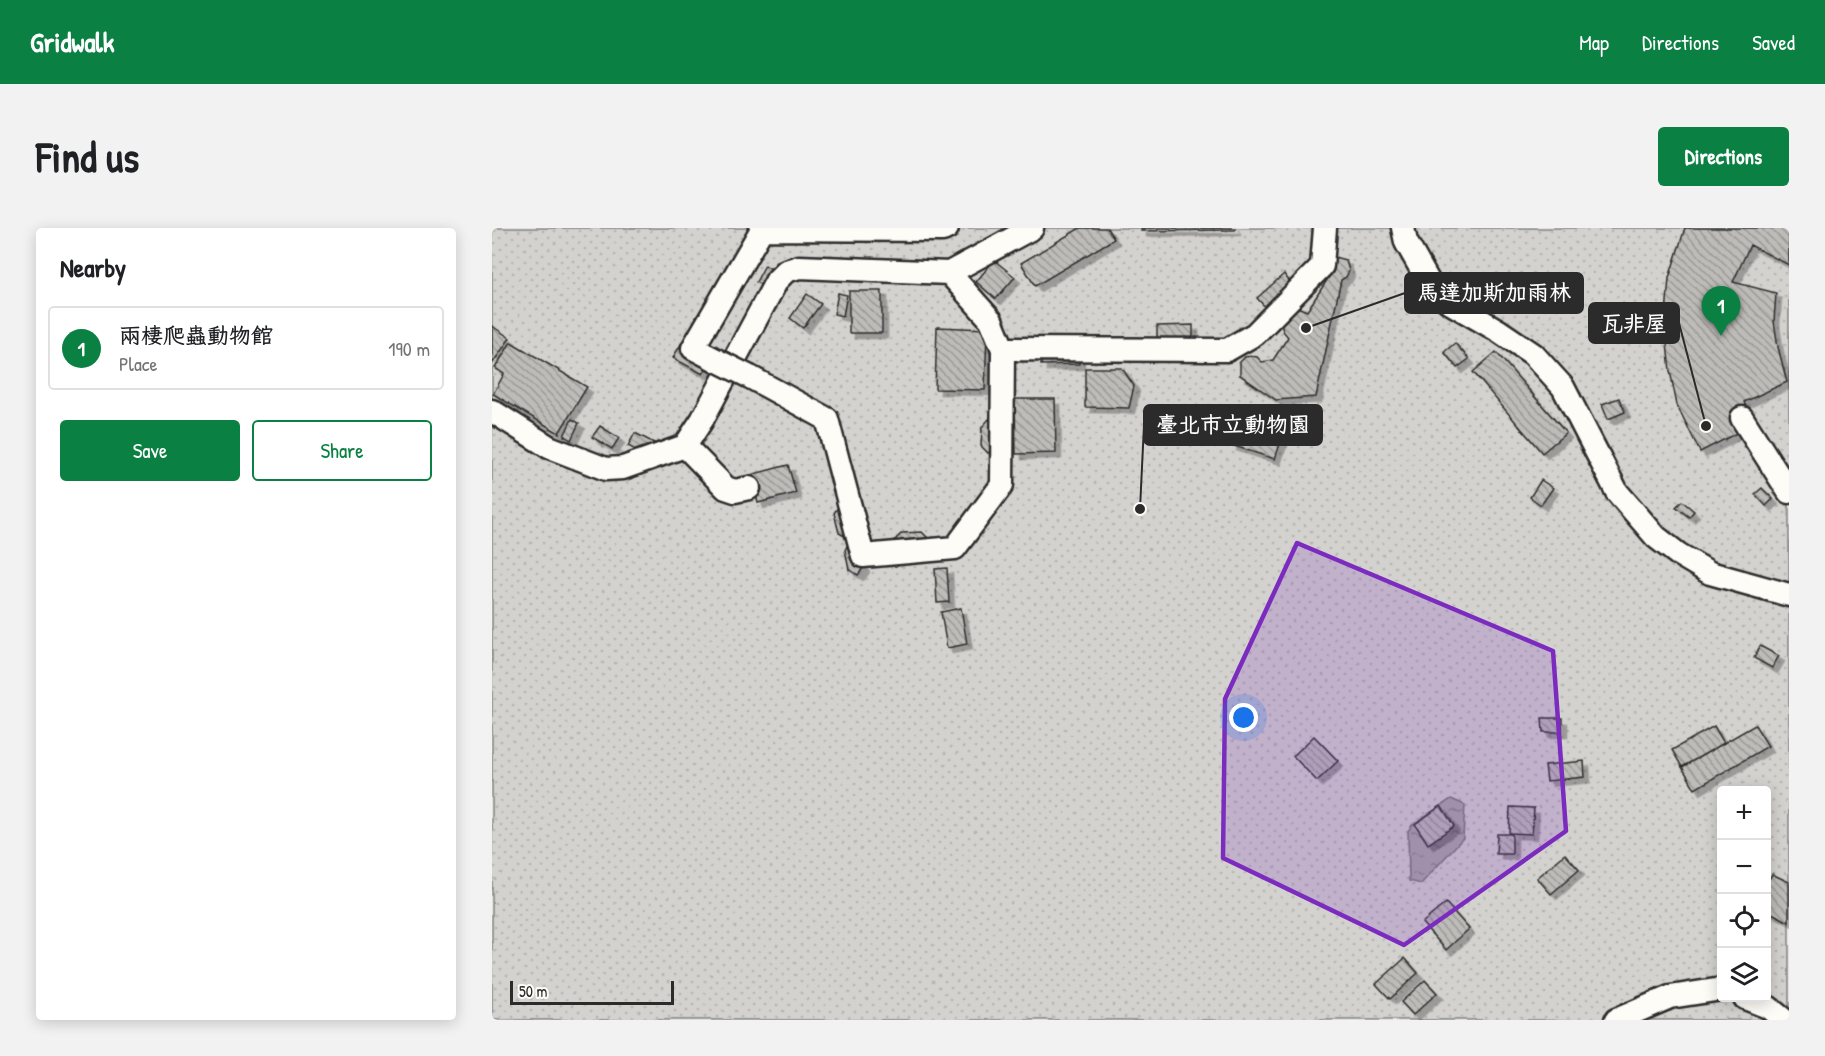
<!DOCTYPE html>
<html lang="en">
<head>
<meta charset="utf-8">
<style>
	:root { --surface:#fff; --page:#f2f2f2; --text:#202124; --muted:#757577; --line:#e0e0e0; --accent:#0b8043 }
	body { margin:0; font-family:"Patrick Hand","LXGW WenKai TC",sans-serif; background:var(--page); color:var(--text) }
	.controls { position:absolute; right:18px; bottom:18px; display:grid; overflow:hidden; border-radius:6px; box-shadow:0 3px 15px #0003 }
	.controls button { width:54px; height:54px; display:grid; place-items:center; padding:0; border:0; border-bottom:2px solid var(--line); background:var(--surface); color:var(--text); font:30px sans-serif }
	.scale { position:absolute; left:18px; bottom:15px; width:164px; box-sizing:border-box; padding-left:6px; border:3px solid #2b2b2b; border-top:0; font-size:16px; line-height:21px; white-space:nowrap; color:#2b2b2b; -webkit-text-stroke:4px #fdfcf7; paint-order:stroke }
	.you { position:absolute; left:752px; top:490px; width:21px; height:21px; margin:-15px; border:4px solid #fff; border-radius:50%; background:#1a73e8; box-shadow:0 0 0 9px #1a73e833 }
	.badge { display:grid; place-items:center; width:39px; height:39px; border-radius:50%; background:var(--accent); color:#fff; font-size:20px; font-weight:700 }
	.pin { position:absolute; translate:-50% -50px; filter:drop-shadow(0 2px 3px #0008) }
	.pin::after { content:''; position:absolute; top:32px; width:21px; height:18px; background:inherit; clip-path:polygon(0 0,100% 0,50% 100%) }
	.list { margin:0; padding:0; list-style:none }
	h2 { display:flex; justify-content:space-between; align-items:center; height:78px; margin:0; padding:0 24px; font-size:26px }
	h2 small { font-size:20px; font-weight:400; color:var(--muted) }
	.list li { display:grid; grid-template-columns:39px 1fr auto; gap:18px; align-items:center; box-sizing:border-box; height:84px; margin:0 12px 12px; padding:0 12px; border:2px solid var(--line); border-radius:6px }
	.list b { display:block; font-size:22px; white-space:nowrap }
	.list p { margin:0; font-size:20px; white-space:nowrap; color:var(--muted) }
	.list em { font-size:20px; font-style:normal; color:var(--muted) }
	.actions { display:flex; gap:12px; padding:18px 24px }
	.actions a { flex:1; padding:14px 0; border:2px solid var(--accent); border-radius:6px; text-align:center; font-size:21px; color:var(--accent) }
	.actions .main { background:var(--accent); color:#fff }
	.icon { flex:none; width:33px; height:33px; fill:none; stroke:currentColor; stroke-width:2; stroke-linecap:round; stroke-linejoin:round }
	.map { position:relative; flex:none; width:1297px; height:792px; overflow:hidden; border-radius:6px }
	header { display:flex; align-items:center; gap:36px; box-sizing:border-box; height:84px; padding:0 30px; background:var(--accent); color:#fff }
	header strong { font-size:28px }
	nav { display:flex; gap:33px; margin-inline-start:auto; font-size:21px }
	.intro { display:flex; align-items:center; justify-content:space-between; box-sizing:border-box; height:144px; padding:0 36px }
	h1 { margin:0; font-size:42px }
	.button { padding:15px 27px; border-radius:6px; background:var(--accent); color:#fff; font-size:21px; font-weight:700 }
	main { display:flex; gap:36px; padding:0 36px }
	aside { flex:1; background:var(--surface); border-radius:6px; box-shadow:0 3px 15px #0003 }
	.map>svg:first-child { display:block }
</style>
</head>
<body>
<header>
<strong>Gridwalk</strong>
<nav><a>Map</a><a>Directions</a><a>Saved</a></nav>
</header>
<div class="intro"><h1>Find us</h1><a class="button">Directions</a></div>
<main>
<aside>
<h2>Nearby<small></small></h2>
<ul class="list">
<li><span class="badge">1</span><div><b>兩棲爬蟲動物館</b><p>Place</p></div><em>190 m</em></li>
</ul>
<div class="actions"><a class="main">Save</a><a>Share</a></div>
</aside>
<div class="map">
<svg width="1297" height="792" viewBox="0 0 1297 792">
	<defs>
		<pattern id="park-dots" width="8" height="8" patternUnits="userSpaceOnUse" patternTransform="scale(1.5)"><rect width="8" height="8" fill="#d3d2cf"/><path d="M2 2h.1M6 6h.1" fill="none" stroke="#b5b4b2" stroke-width="1.8" stroke-linecap="round"/></pattern>
		<pattern id="water-ripples" width="26" height="14" patternUnits="userSpaceOnUse" patternTransform="scale(1.5)"><rect width="26" height="14" fill="#aaa9a7"/><path d="M2 4q2-2 4 0t4 0M15 11q2-2 4 0t4 0" fill="none" stroke="#8b8a88"/></pattern>
		<pattern id="building-back-hatch" width="6" height="6" patternUnits="userSpaceOnUse" patternTransform="scale(1.5)"><rect width="6" height="6" fill="#bdbcb8"/><path d="M-1 5l2 2M0 0l6 6M5-1l2 2" fill="none" stroke="#9a9996"/></pattern>
		<filter id="shadow"><feDropShadow dx="5.5" dy="5.5" stdDeviation="0" flood-color="#0004"/></filter>
	</defs>
	<rect width="100%" height="100%" fill="#f0efeb"/>
	<filter id="ink" filterUnits="userSpaceOnUse"><feTurbulence type="fractalNoise" baseFrequency=".0167" numOctaves="2"/><feDisplacementMap in="SourceGraphic" scale="12" xChannelSelector="R" yChannelSelector="G"/><feConvolveMatrix kernelMatrix="1 2 1 2 8 2 1 2 1" color-interpolation-filters="sRGB"/></filter>
	<g filter="url(#ink)">
		<path fill="url(#park-dots)" stroke="#7f7e7d" stroke-width="1.5" fill-rule="evenodd" d="M0,0h1297v792h-1297zM1230,562h44v208h-44z"/>
		<polygon fill="url(#water-ripples)" stroke="#777775" stroke-width="1.5" points="959,571 973,577 971,610 929,656 917,653 916,603 921,596"/>
		<g fill="url(#building-back-hatch)" stroke="#2b2b2b" stroke-width="1.5" filter="url(#shadow)">
			<polygon points="588,0 615,0 622,11 543,58 529,35"/>
			<polygon points="649,0 743,0 743,2 649,3"/>
			<polygon points="1193,0 1297,0 1297,37 1258,17 1241,54 1284,65 1282,93 1286,119 1295,154 1252,174 1254,179 1238,190 1245,205 1208,224 1185,177 1178,143 1173,98 1177,50"/>
			<polygon points="842,29 854,32 857,43 854,49 849,52 824,169 784,172 748,147 748,134 753,129 759,128 765,129 770,134 781,132 796,109 791,103 789,96 791,89 801,80 808,80 815,83 837,49 834,44 837,32"/>
			<polygon points="502,32 523,49 504,71 484,54"/>
			<polygon points="273,37 279,41 270,58 264,54"/>
			<polygon points="792,46 800,57 774,80 765,70"/>
			<rect x="357" y="63" width="33" height="42"/>
			<polygon points="346,65 355,67 351,88 342,86"/>
			<polygon points="315,66 329,76 311,100 298,90"/>
			<polygon points="701,97 701,111 665,111 665,98"/>
			<polygon points="0,98 18,110 0,136"/>
			<polygon points="445,99 495,101 493,162 443,161"/>
			<polygon points="19,114 95,159 67,205 1,166 12,146 3,140"/>
			<polygon points="963,115 977,131 965,140 952,124"/>
			<polygon points="189,116 219,133 211,146 181,130"/>
			<polygon points="1004,124 1074,205 1050,225 981,144"/>
			<polygon points="549,125 587,125 587,136 549,137"/>
			<polygon points="593,140 630,140 642,158 637,180 593,179"/>
			<polygon points="1127,170 1133,184 1116,191 1110,176"/>
			<polygon points="523,171 563,171 564,225 524,226"/>
			<polygon points="749,184 794,198 783,231 739,217"/>
			<polygon points="80,191 87,195 79,212 72,208"/>
			<polygon points="497,191 505,199 504,219 496,225 489,218 490,199"/>
			<polygon points="108,198 127,210 120,221 100,209"/>
			<polygon points="143,205 166,217 151,226 136,218"/>
			<polygon points="296,237 304,265 266,275 258,247"/>
			<polygon points="1049,252 1061,260 1049,277 1038,269"/>
			<polygon points="1270,260 1281,271 1274,278 1263,266"/>
			<polygon points="1190,273 1202,283 1197,289 1184,279"/>
			<polygon points="349,275 356,310 347,305 342,285"/>
			<polygon points="430,304 437,311 431,318 411,320 402,313 410,305"/>
			<polygon points="358,312 372,339 366,347 357,342 353,322"/>
			<polygon points="455,340 457,374 445,375 443,341"/>
			<polygon points="469,380 475,416 455,420 449,384"/>
			<polygon points="1268,418 1287,428 1280,440 1262,430"/>
			<polygon points="1050,490 1070,490 1070,504 1051,504"/>
			<polygon points="1263,497 1276,518 1203,561 1190,539"/>
			<polygon points="1222,498 1232,515 1190,539 1180,522"/>
			<polygon points="822,508 846,533 825,553 801,528"/>
			<polygon points="1092,533 1093,549 1055,553 1053,537"/>
			<polygon points="949,578 962,598 936,616 923,596"/>
			<polygon points="1018,579 1042,580 1040,606 1017,605"/>
			<polygon points="1005,606 1020,606 1020,626 1004,626"/>
			<polygon points="1073,626 1087,642 1059,666 1045,650"/>
			<polygon points="1280,646 1297,654 1297,694 1274,682 1274,656"/>
			<polygon points="954,675 977,701 954,722 930,695"/>
			<polygon points="913,730 926,745 898,771 884,756"/>
			<polygon points="933,752 945,765 921,787 909,774"/>
		</g>
		<g fill="none" stroke-linecap="round" stroke-linejoin="round">
			<defs>
				<g id="minor">
					<polyline points="911,0 914,14 939,58 957,74 1007,103 1041,126 1071,159 1125,264 1164,309 1186,326 1218,345 1297,367"/>
					<polyline points="457,45 540,0"/>
					<polyline points="226,133 201,120 270,1 451,2 455,0"/>
					<polyline points="258,149 335,191 371,328 463,320 510,257 511,121 735,122 763,106 830,38 833,0"/>
					<polyline points="0,183 57,219 114,241 131,240 193,218 210,192 285,52 294,43 307,39 457,45 499,92 511,121"/>
					<polyline points="1250,190 1297,264"/>
					<polyline points="193,218 234,260 243,263 257,260"/>
					<polyline points="1253,770 1276,779 1292,792"/>
					<polyline points="1124,792 1178,769 1230,761"/>
				</g>
			</defs>
			<use href="#minor" stroke="#2b2b2b" stroke-width="27"/>
			<use href="#minor" stroke="#fdfcf7" stroke-width="22"/>
			<defs>
				<polyline id="minor-bridge" points="226,133 258,149"/>
			</defs>
			<use href="#minor-bridge" stroke="#2b2b2b" stroke-width="27" stroke-linecap="butt"/>
			<use href="#minor-bridge" stroke="#fdfcf7" stroke-width="22"/>
		</g>
	</g>
	<path fill="#7b2cbf" fill-opacity="0.2" stroke="#7b2cbf" stroke-width="4.5" stroke-linejoin="round" d="M805,315l256,108 13,180 -162,114 -181,-87 2,-159z"/>
	<path fill="none" stroke="#2b2b2b" stroke-width="2" d="M814 100L913 65M1214 198L1187 95M648 281L652 197"/>
	<g fill="#2b2b2b" stroke="#fdfcf7" stroke-width="2">
		<circle cx="814" cy="100" r="6"/>
		<circle cx="1214" cy="198" r="6"/>
		<circle cx="648" cy="281" r="6"/>
	</g>
	<g fill="#2b2b2b" stroke="#2b2b2b" stroke-width="2">
		<rect x="913" y="45" width="178" height="40" rx="6"/>
		<rect x="1097" y="75" width="90" height="40" rx="6"/>
		<rect x="652" y="177" width="178" height="40" rx="6"/>
	</g>
	<g font-size="22" text-anchor="middle" font-weight="bold" fill="#fff">
		<text x="1002" y="72">馬達加斯加雨林</text>
		<text x="1142" y="103">瓦非屋</text>
		<text x="741" y="204">臺北市立動物園</text>
	</g>
</svg>
<div class="controls">
<button>+</button>
<button>−</button>
<button><svg class="icon" aria-label="locate" viewBox="0 0 24 24"><circle cx="12" cy="12" r="6"/><path d="M12 2v4M12 18v4M2 12h4M18 12h4"/></svg></button>
<button><svg class="icon" aria-label="layers" viewBox="0 0 24 24"><path d="M12 4l9 5-9 5-9-5zM3 14l9 5 9-5"/></svg></button>
</div>
<div class="scale">50 m</div>
<div class="you"></div>
<div class="pin badge" style="left:1229px;top:108px">1</div>
</div>
</main>
</body>
</html>
